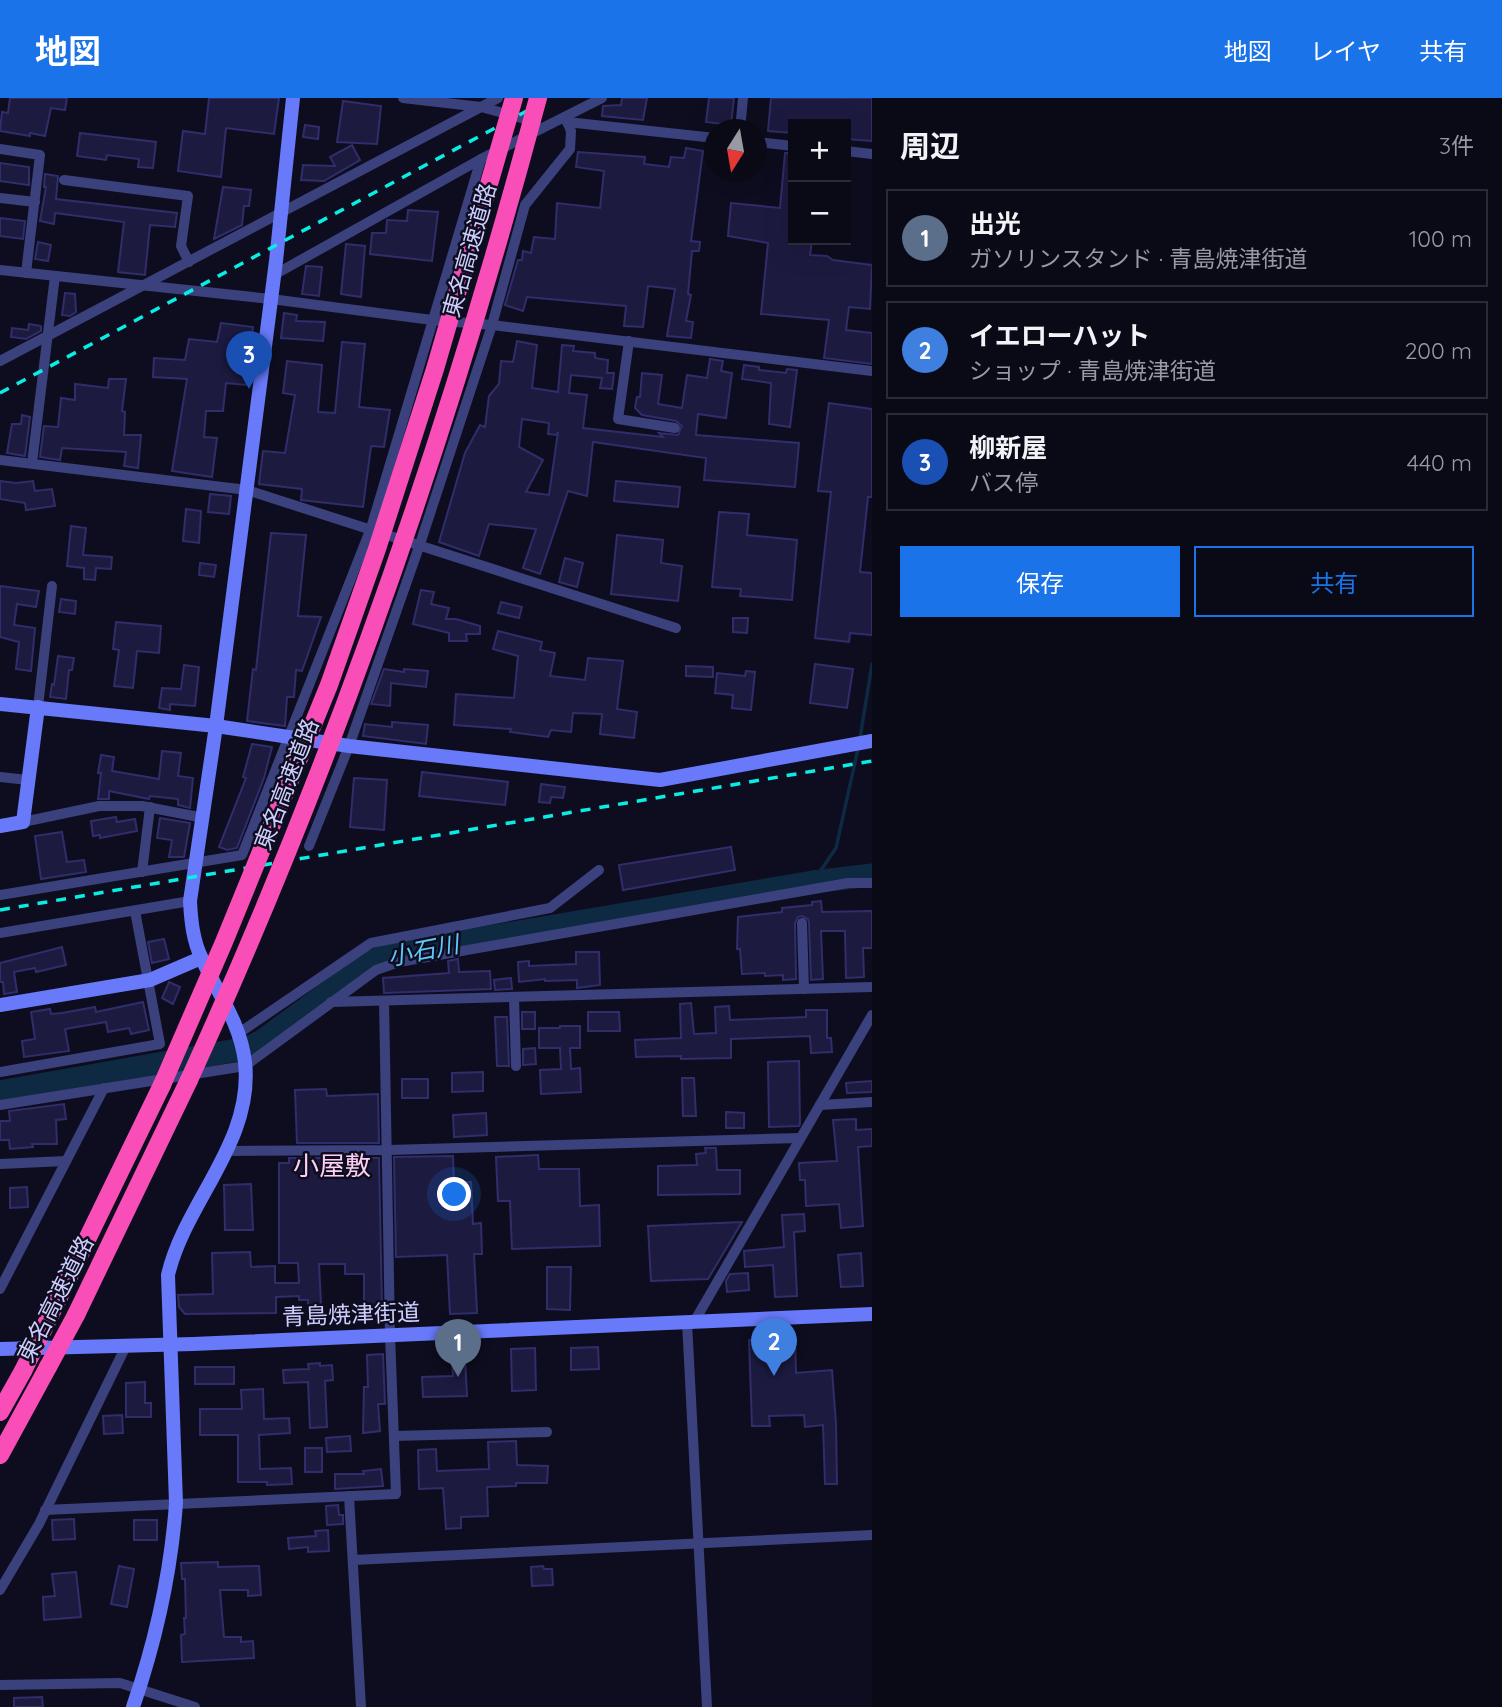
<!DOCTYPE html>
<html lang="ja">
<head>
<meta charset="utf-8">
<style>
	:root { --surface:#0a0a17; --page:#131320; --text:#f1f3f6; --muted:#999aa1; --line:#2a2b36; --accent:#1a73e8 }
	body { margin:0; font-family:Quicksand,"Noto Sans JP",sans-serif; background:var(--page); color:var(--text) }
	.controls { position:absolute; right:21px; top:21px; display:grid; overflow:hidden; border-radius:0px; box-shadow:0 7px 28px #0002 }
	.controls button { width:63px; height:63px; display:grid; place-items:center; padding:0; border:0; border-bottom:2px solid var(--line); background:var(--surface); color:var(--text); font:35px sans-serif }
	.compass { position:absolute; left:704px; top:21px; width:63px; height:63px; border-radius:50%; background:var(--surface); box-shadow:0 7px 28px #0002; rotate:191deg }
	.you { position:absolute; left:455px; top:1097px; width:24px; height:24px; margin:-18px; border:5px solid #fff; border-radius:50%; background:#1a73e8; box-shadow:0 0 0 10px #1a73e833 }
	.badge { display:grid; place-items:center; width:46px; height:46px; border-radius:50%; background:var(--accent); color:#fff; font-size:23px; font-weight:700 }
	.pin { position:absolute; translate:-50% -58px; filter:drop-shadow(0 2px 4px #0008) }
	.pin::after { content:''; position:absolute; top:37px; width:24px; height:21px; background:inherit; clip-path:polygon(0 0,100% 0,50% 100%) }
	.list { margin:0; padding:0; list-style:none }
	h2 { display:flex; justify-content:space-between; align-items:center; height:91px; margin:0; padding:0 28px; font-size:30px }
	h2 small { font-size:23px; font-weight:400; color:var(--muted) }
	.list li { display:grid; grid-template-columns:46px 1fr auto; gap:21px; align-items:center; box-sizing:border-box; height:98px; margin:0 14px 14px; padding:0 14px; border:2px solid var(--line); border-radius:0px }
	.list b { display:block; font-size:26px; white-space:nowrap }
	.list p { margin:0; font-size:23px; white-space:nowrap; color:var(--muted) }
	.list em { font-size:23px; font-style:normal; color:var(--muted) }
	.actions { display:flex; gap:14px; padding:21px 28px }
	.actions a { flex:1; padding:16px 0; border:2px solid var(--accent); border-radius:0px; text-align:center; font-size:24px; color:var(--accent) }
	.actions .main { background:var(--accent); color:#fff }
	.map { position:relative; flex:none; width:872px; height:1609px; overflow:hidden }
	header { display:flex; align-items:center; gap:42px; box-sizing:border-box; height:98px; padding:0 35px; background:var(--accent); color:#fff }
	header strong { font-size:33px }
	nav { display:flex; gap:38px; margin-inline-start:auto; font-size:24px }
	main { display:flex }
	aside { flex:1; background:var(--surface) }
	.map>svg:first-child { display:block }
</style>
</head>
<body>
<header>
<strong>地図</strong>
<nav><a>地図</a><a>レイヤ</a><a>共有</a></nav>
</header>
<main>
<div class="map">
<svg width="872" height="1609" viewBox="0 0 872 1609">
	<rect width="100%" height="100%" fill="#0e0d1f"/>
	<g fill="none" stroke-linecap="round" stroke-linejoin="round">
		<g stroke="#0e2a43" stroke-width="3.5">
			<polyline points="860,640 872,566"/>
			<polyline points="813,784 836,750 858,651"/>
		</g>
		<polyline stroke="#0e2a43" stroke-width="23" points="0,994 248,950 262,943 368,865 389,856 813,784 872,777"/>
	</g>
	<g fill="#1c1a3f" stroke="#302d6b" stroke-width="2" fill-rule="evenodd">
		<polygon points="10,0 67,0 65,12 51,10 45,38 30,35 30,38 0,33 2,14 8,15"/>
		<polygon points="209,0 279,0 274,36 226,30 221,79 178,73 183,33 205,36"/>
		<polygon points="622,0 647,0 643,22 602,18 603,8 621,7"/>
		<polygon points="709,0 734,0 731,27 706,24"/>
		<polygon points="771,0 872,0 872,43 846,41 846,26 793,26 793,35 768,33"/>
		<polygon points="343,3 381,8 377,46 337,44"/>
		<polygon points="305,27 319,29 318,41 303,39"/>
		<polygon points="80,35 156,44 153,70 138,69 139,61 107,57 106,62 77,58"/>
		<polygon points="352,47 360,62 324,83 301,82 303,67 335,68 330,59"/>
		<polygon points="686,50 703,53 691,143 700,144 699,153 692,153 688,196 691,197 686,223 693,224 691,240 667,238 675,191 648,188 643,229 624,228 626,208 527,199 523,213 505,207 518,162 522,162 523,153 531,155 534,139 555,141 557,105 600,110 604,73 576,69 578,54 645,59 644,66 669,69 671,59 684,60"/>
		<polygon points="785,55 793,55 793,142 812,142 810,157 827,158 833,162 872,167 870,211 849,209 846,232 872,235 872,266 824,260 829,222 761,216 768,145 728,138 731,105 780,110"/>
		<polygon points="0,65 29,69 29,87 0,83"/>
		<polygon points="45,76 58,78 56,101 177,115 175,129 150,127 145,177 118,174 124,124 55,115 54,126 40,123 46,89 44,89"/>
		<polygon points="223,89 251,92 249,108 244,108 242,127 214,141"/>
		<polygon points="408,112 438,114 432,163 370,156 372,135 386,135 387,122 407,123"/>
		<polygon points="0,120 25,123 23,141 0,138"/>
		<polygon points="38,144 51,147 48,163 35,161"/>
		<polygon points="346,146 365,148 361,199 341,196"/>
		<polygon points="306,168 322,169 319,198 302,196"/>
		<polygon points="65,195 75,196 76,214 70,218 62,217"/>
		<polygon points="284,215 297,217 296,223 325,224 323,243 281,240"/>
		<polygon points="221,225 253,229 246,287 226,285 223,313 206,313 204,339 217,340 212,379 172,373 187,281 153,279 154,260 185,262 189,241 217,244"/>
		<polygon points="29,226 41,228 41,233 26,241 11,239 12,230 28,232"/>
		<path d="M517,243l20,4 -5,43 26,4 4,-47 12,1 -1,5 22,2v5l13,2 -1,13h7l-2,16 -12,-1 2,-10 -31,-3 -2,18 18,2 -4,33 80,9 -4,-4 19,2 4,-9 -6,-5 -34,-6 -7,-7 2,-11h3l2,-24 20,2 -4,29 24,4 5,-33 20,3 3,-19 13,2 -2,10 11,2 -6,45 -28,-4 -2,21 103,8 -4,44 -91,-7 2,-22 -113,-16 -6,54 -19,-5 -28,83 -17,-6 13,-39 -47,-5 -10,32 -40,-14 26,-89 15,-28 5,2 4,-31 10,-12 2,-23 12,1zM522,321l27,4 -1,11 8,1 2,-3 -9,63 -23,-3 17,-32 -24,-13z"/>
		<polygon points="342,244 365,246 359,309 390,312 384,349 371,348 363,409 301,402 302,391 259,386 263,353 285,355 295,297 283,295 287,263 322,267 318,314 335,315"/>
		<polygon points="744,267 759,269 759,272 786,275 787,271 797,272 790,329 769,326 771,285 742,281"/>
		<polygon points="109,281 126,281 122,313 125,314 124,337 141,337 138,370 124,368 126,354 62,350 60,362 40,359 44,328 58,329 61,300 75,302 75,286 108,290"/>
		<polygon points="829,305 872,311 872,399 868,399 860,474 872,475 872,537 850,535 849,544 815,540 831,394 818,393"/>
		<polygon points="22,317 30,319 25,358 7,355 12,326 21,326"/>
		<polygon points="0,383 16,385 33,383 35,393 52,391 55,408 26,412 25,405 0,401"/>
		<polygon points="616,383 680,389 678,409 614,403"/>
		<polygon points="210,396 231,398 229,416 208,414"/>
		<polygon points="186,411 201,413 199,445 183,443"/>
		<polygon points="719,414 749,416 747,437 797,442 792,502 740,498 741,491 712,489"/>
		<polygon points="71,428 86,430 83,457 112,459 111,471 96,470 95,482 84,481 84,470 67,468"/>
		<polygon points="271,435 306,437 298,518 321,519 302,573 296,572 294,599 287,599 285,628 247,623 253,571 256,572"/>
		<polygon points="617,437 663,442 661,465 682,468 678,503 611,496"/>
		<polygon points="565,460 583,465 577,489 559,484"/>
		<polygon points="200,465 216,467 214,479 199,477"/>
		<polygon points="0,488 39,493 36,509 17,506 14,527 35,530 31,573 16,571 19,544 0,539"/>
		<polygon points="421,492 434,494 431,506 449,510 446,521 456,521 480,528 480,536 466,536 467,543 449,543 449,535 413,526"/>
		<polygon points="61,501 76,503 75,516 59,514"/>
		<polygon points="501,504 522,509 519,520 498,515"/>
		<polygon points="733,520 748,520 747,535 733,534"/>
		<polygon points="116,524 161,528 159,555 137,553 133,590 114,588 119,552 113,551"/>
		<polygon points="498,533 542,544 540,552 555,555 550,578 585,582 588,560 623,563 617,611 637,614 634,640 600,636 602,616 573,615 571,634 551,632 548,639 510,634 511,631 454,627 456,596 514,600 518,558 493,551"/>
		<polygon points="58,558 74,560 72,572 69,572 66,601 50,599 52,586 54,587"/>
		<polygon points="815,566 853,571 847,610 810,605"/>
		<polygon points="184,567 199,569 195,608 170,606 170,612 159,610 162,590 181,591"/>
		<polygon points="686,568 713,569 713,579 686,578"/>
		<polygon points="384,571 404,574 404,571 428,573 426,589 391,585 390,608 371,606"/>
		<polygon points="746,573 755,574 751,612 732,610 733,597 715,595 717,575 745,578"/>
		<polygon points="392,624 428,627 426,646 363,638 365,626 392,629"/>
		<polygon points="252,646 272,649 264,680 237,750 227,752 219,749 246,680 243,679"/>
		<polygon points="162,653 181,655 178,678 193,680 190,710 178,707 178,701 150,698 149,701 109,693 109,701 98,701 101,675 98,675 101,657 114,659 112,673 159,681"/>
		<polygon points="422,674 508,684 505,707 419,698"/>
		<polygon points="354,680 387,682 384,732 350,729"/>
		<polygon points="541,686 565,689 563,700 551,699 550,705 539,704"/>
		<polygon points="116,719 117,724 135,721 137,733 100,740 100,737 93,738 91,723"/>
		<polygon points="160,720 190,725 184,759 169,759 172,742 157,740"/>
		<polygon points="62,734 67,764 84,762 86,774 41,781 35,738"/>
		<polygon points="731,749 735,772 623,792 619,767"/>
		<polygon points="821,803 822,814 872,813 872,850 863,850 864,879 846,880 845,833 821,833 823,881 811,882 809,825 808,821 802,818 798,819 795,825 796,881 783,882 783,877 765,878 765,875 742,876 740,851 737,851 738,819 782,814 782,810 812,807 812,804"/>
		<polygon points="164,841 169,861 152,865 148,844"/>
		<polygon points="62,849 66,867 36,874 35,870 14,874 17,894 4,896 3,884 0,884 0,865"/>
		<polygon points="576,854 599,854 600,887 577,890 577,882 545,883 545,881 519,884 518,864 529,863 529,868 576,866"/>
		<polygon points="458,861 459,874 490,873 491,891 384,895 383,880 449,875 448,863"/>
		<polygon points="511,880 512,891 495,892 494,882"/>
		<polygon points="169,884 180,889 173,906 162,900"/>
		<polygon points="143,904 149,932 131,936 129,930 108,934 106,924 65,931 69,953 24,959 22,943 35,941 31,914 50,911 51,916 62,915 95,909 96,914"/>
		<polygon points="691,905 694,936 716,935 715,909 729,908 730,922 806,919 806,912 827,912 827,940 831,940 832,954 811,955 810,938 731,941 731,960 681,961 681,958 636,959 635,942 681,940 680,906"/>
		<rect x="522" y="914" width="13" height="17"/>
		<polygon points="588,914 619,914 620,933 588,933"/>
		<polygon points="495,919 507,919 509,968 497,968"/>
		<polygon points="560,928 580,928 580,950 570,950 571,971 580,970 581,994 541,996 540,972 561,971 560,950 539,950 539,930 560,930"/>
		<polygon points="535,950 536,966 523,967 523,951"/>
		<polygon points="799,963 800,1026 799,1028 769,1029 768,964"/>
		<polygon points="483,974 483,993 452,994 452,975"/>
		<polygon points="682,980 694,980 696,1018 683,1018"/>
		<rect x="402" y="981" width="26" height="19"/>
		<polygon points="872,983 872,994 847,995 846,985"/>
		<polygon points="326,991 327,998 378,996 379,1045 297,1045 295,992"/>
		<polygon points="64,1006 66,1021 56,1022 57,1046 32,1046 33,1049 10,1051 9,1042 0,1042 0,1023 10,1023 9,1013"/>
		<polygon points="726,1014 744,1015 744,1030 726,1030"/>
		<polygon points="486,1015 487,1037 454,1039 453,1017"/>
		<polygon points="856,1021 856,1032 872,1031 872,1048 858,1049 863,1128 841,1130 839,1106 806,1108 805,1082 800,1082 799,1065 837,1063 833,1022"/>
		<polygon points="705,1050 716,1050 717,1072 740,1072 740,1096 658,1097 658,1068 697,1067 696,1056 706,1055"/>
		<polygon points="538,1057 539,1071 579,1071 580,1108 599,1107 600,1148 512,1151 510,1103 498,1103 496,1059"/>
		<polygon points="453,1058 454,1085 471,1084 473,1126 481,1125 482,1156 474,1156 477,1215 450,1216 447,1157 396,1159 394,1059"/>
		<polygon points="289,1060 379,1060 382,1211 364,1211 364,1176 345,1176 345,1166 319,1166 321,1206 308,1207 308,1202 299,1202 299,1198 276,1199 276,1215 185,1216 179,1209 178,1197 213,1196 212,1155 250,1154 251,1169 275,1168 275,1185 299,1185 298,1165 279,1165 279,1065 289,1065"/>
		<polygon points="251,1086 253,1132 225,1132 224,1087"/>
		<polygon points="27,1089 28,1109 10,1110 10,1090"/>
		<polygon points="804,1116 805,1133 794,1134 797,1198 775,1199 773,1167 745,1169 744,1153 784,1149 782,1117"/>
		<polygon points="742,1124 708,1181 651,1183 648,1128"/>
		<polygon points="861,1155 863,1188 841,1189 838,1157"/>
		<polygon points="547,1169 571,1169 570,1212 547,1211"/>
		<polygon points="748,1175 749,1192 727,1194 726,1183 730,1176"/>
		<polygon points="795,1240 796,1275 832,1272 836,1326 837,1386 825,1386 823,1327 805,1329 804,1317 769,1318 770,1328 752,1328 749,1242"/>
		<polygon points="598,1249 599,1271 571,1272 571,1250"/>
		<polygon points="535,1250 536,1292 512,1293 511,1251"/>
		<polygon points="383,1256 385,1306 378,1306 380,1333 363,1335 364,1289 368,1289 367,1257"/>
		<polygon points="465,1258 467,1298 423,1299 422,1279 453,1278 452,1259"/>
		<polygon points="320,1265 320,1268 332,1267 333,1282 325,1283 327,1329 310,1330 308,1284 284,1285 283,1272 309,1271 308,1266"/>
		<rect x="195" y="1269" width="39" height="17"/>
		<polygon points="145,1284 145,1305 151,1305 151,1319 126,1319 126,1285"/>
		<polygon points="263,1291 264,1321 289,1320 290,1335 259,1337 260,1371 291,1370 292,1386 267,1387 267,1384 238,1384 238,1337 200,1337 200,1311 242,1311 241,1292"/>
		<polygon points="122,1317 123,1335 104,1336 103,1318"/>
		<polygon points="350,1338 351,1353 327,1354 326,1340"/>
		<polygon points="516,1343 517,1367 548,1368 547,1385 516,1385 516,1388 487,1389 488,1418 461,1419 461,1430 446,1431 443,1390 419,1391 418,1352 436,1351 437,1373 489,1371 488,1344"/>
		<rect x="305" y="1350" width="17" height="24"/>
		<polygon points="381,1371 383,1388 335,1391 335,1376 364,1376 363,1373"/>
		<polygon points="338,1407 339,1417 343,1417 343,1426 327,1427 326,1408"/>
		<polygon points="74,1421 75,1441 53,1442 52,1422"/>
		<rect x="134" y="1422" width="23" height="20"/>
		<polygon points="328,1432 329,1453 308,1454 308,1449 289,1451 288,1440 316,1438 315,1433"/>
		<polygon points="218,1464 218,1469 259,1468 261,1497 248,1498 248,1492 220,1492 224,1539 241,1539 241,1544 253,1543 254,1560 182,1564 181,1537 185,1536 184,1520 186,1520 185,1481 182,1481 181,1465"/>
		<polygon points="119,1468 134,1471 127,1509 111,1506"/>
		<polygon points="543,1468 544,1471 552,1471 553,1487 532,1488 531,1469"/>
		<polygon points="76,1474 81,1519 44,1522 43,1499 55,1498 52,1476"/>
		<polygon points="42,1599 43,1609 14,1609 14,1600"/>
	</g>
	<g fill="none" stroke-linecap="round" stroke-linejoin="round">
		<g stroke="#3a417d" stroke-width="10">
			<polyline points="403,0 481,9 536,24"/>
			<polyline points="567,24 715,40"/>
			<polyline points="740,32 743,0"/>
			<polyline points="757,44 793,48"/>
			<polyline points="0,51 40,57 26,175"/>
			<polyline points="846,53 872,56"/>
			<polyline points="64,82 188,98 181,148 189,164"/>
			<polyline points="0,100 35,104"/>
			<polyline points="0,172 271,201 432,222 492,227 872,273"/>
			<polyline points="274,177 481,61"/>
			<polyline points="629,243 618,321 675,330"/>
			<polyline points="0,263 498,0"/>
			<polyline points="0,362 247,392 676,530"/>
			<polyline points="32,365 55,178"/>
			<polyline points="38,609 52,488"/>
			<polyline points="0,679 28,682"/>
			<polyline points="23,724 99,708 142,708 204,720"/>
			<polyline points="309,748 349,648 420,446 492,227 525,107 570,51 571,33 565,19"/>
			<polyline points="142,774 150,709"/>
			<polyline points="0,797 242,757 371,430 481,61 602,0"/>
			<polyline points="802,825 804,891"/>
			<polyline points="0,835 190,803"/>
			<polyline points="514,899 516,968"/>
			<polyline points="331,904 872,889"/>
			<polyline points="239,935 371,845 550,810 599,772"/>
			<polyline points="0,974 160,946 135,813"/>
			<polyline points="0,1007 245,968 376,872 399,864 848,785 872,785"/>
			<polyline points="820,1007 872,1004"/>
			<polyline points="227,1053 389,1052 799,1040"/>
			<polyline points="0,1066 66,1063"/>
			<polyline points="0,1191 104,990"/>
			<polyline points="687,1224 707,1609"/>
			<polyline points="694,1224 872,917"/>
			<polyline points="394,1338 547,1334"/>
			<polyline points="349,1398 361,1609"/>
			<polyline points="45,1412 396,1396 390,1237 384,903"/>
			<polyline points="354,1462 872,1437"/>
			<polyline points="0,1492 39,1426 126,1248"/>
			<polyline points="0,1587 120,1585 195,1609"/>
		</g>
		<g stroke="#6879fa" stroke-width="14">
			<polyline points="0,606 216,628 349,648 660,682 872,643"/>
			<polyline points="0,728 23,724 38,609"/>
			<polyline points="0,907 150,882 201,860"/>
			<polyline points="0,1251 193,1246 872,1216"/>
			<path d="M133,1609c23,-67 38,-134 43,-204l-8,-228c17,-73 86,-133 77,-213 -5,-40 -27,-68 -43,-103 -9,-18 -11,-38 -12,-58l26,-175 60,-465 17,-163"/>
		</g>
		<g stroke="#f94db8" stroke-width="18">
			<polyline points="76,1217 189,982"/>
			<polyline points="43,1232 162,987"/>
			<polyline points="0,1314 23,1273"/>
			<polyline points="0,1357 48,1269"/>
		</g>
		<g stroke="#08eee4" stroke-width="3.5" stroke-dasharray="10 9" stroke-linecap="butt">
			<polyline points="0,295 551,0"/>
			<polyline points="0,812 872,663"/>
		</g>
		<g stroke="#f94db8" stroke-width="18">
			<path d="M189,982c144,-315 260,-648 349,-982"/>
			<polyline points="162,987 224,844 329,587 377,451 435,271 514,0"/>
			<polyline points="48,1269 76,1217"/>
			<polyline points="23,1273 43,1232"/>
		</g>
	</g>
	<g text-anchor="middle" dominant-baseline="central" stroke-width="5" stroke-linejoin="round" paint-order="stroke">
		<g font-size="23" fill="#cdcefd" stroke="#0e0d1f">
			<text transform="translate(469 152) rotate(-74)">東名高速道路</text>
			<text transform="translate(286 686) rotate(-69)">東名高速道路</text>
			<text transform="translate(55 1201) rotate(-63)">東名高速道路</text>
			<text transform="translate(351 1216) rotate(-2)">青島焼津街道</text>
		</g>
		<g font-size="24" font-style="italic" fill="#5fc8f9" stroke="#0e0d1f">
			<text transform="translate(423 852) rotate(-11)">小石川</text>
		</g>
		<g font-size="26" fill="#fdcff3" stroke="#0e0d1f">
			<text x="332" y="1067">小屋敷</text>
		</g>
	</g>
</svg>
<div class="controls">
<button>+</button>
<button>−</button>
</div>
<svg class="compass" viewBox="-18 -18 36 36"><path d="M0-13l5 13h-10z" fill="#e53935"/><path d="M0 13l5-13h-10z" fill="#999aa1"/></svg>
<div class="you"></div>
<div class="pin badge" style="left:458px;top:1279px;background:#5c6f8a">1</div>
<div class="pin badge" style="left:774px;top:1278px;background:#3f7fe0">2</div>
<div class="pin badge" style="left:249px;top:291px;background:#1a4fb4">3</div>
</div>
<aside>
<h2>周辺<small>3件</small></h2>
<ul class="list">
<li><span class="badge" style="background:#5c6f8a">1</span><div><b>出光</b><p>ガソリンスタンド · 青島焼津街道</p></div><em>100 m</em></li>
<li><span class="badge" style="background:#3f7fe0">2</span><div><b>イエローハット</b><p>ショップ · 青島焼津街道</p></div><em>200 m</em></li>
<li><span class="badge" style="background:#1a4fb4">3</span><div><b>柳新屋</b><p>バス停</p></div><em>440 m</em></li>
</ul>
<div class="actions"><a class="main">保存</a><a>共有</a></div>
</aside>
</main>
</body>
</html>
